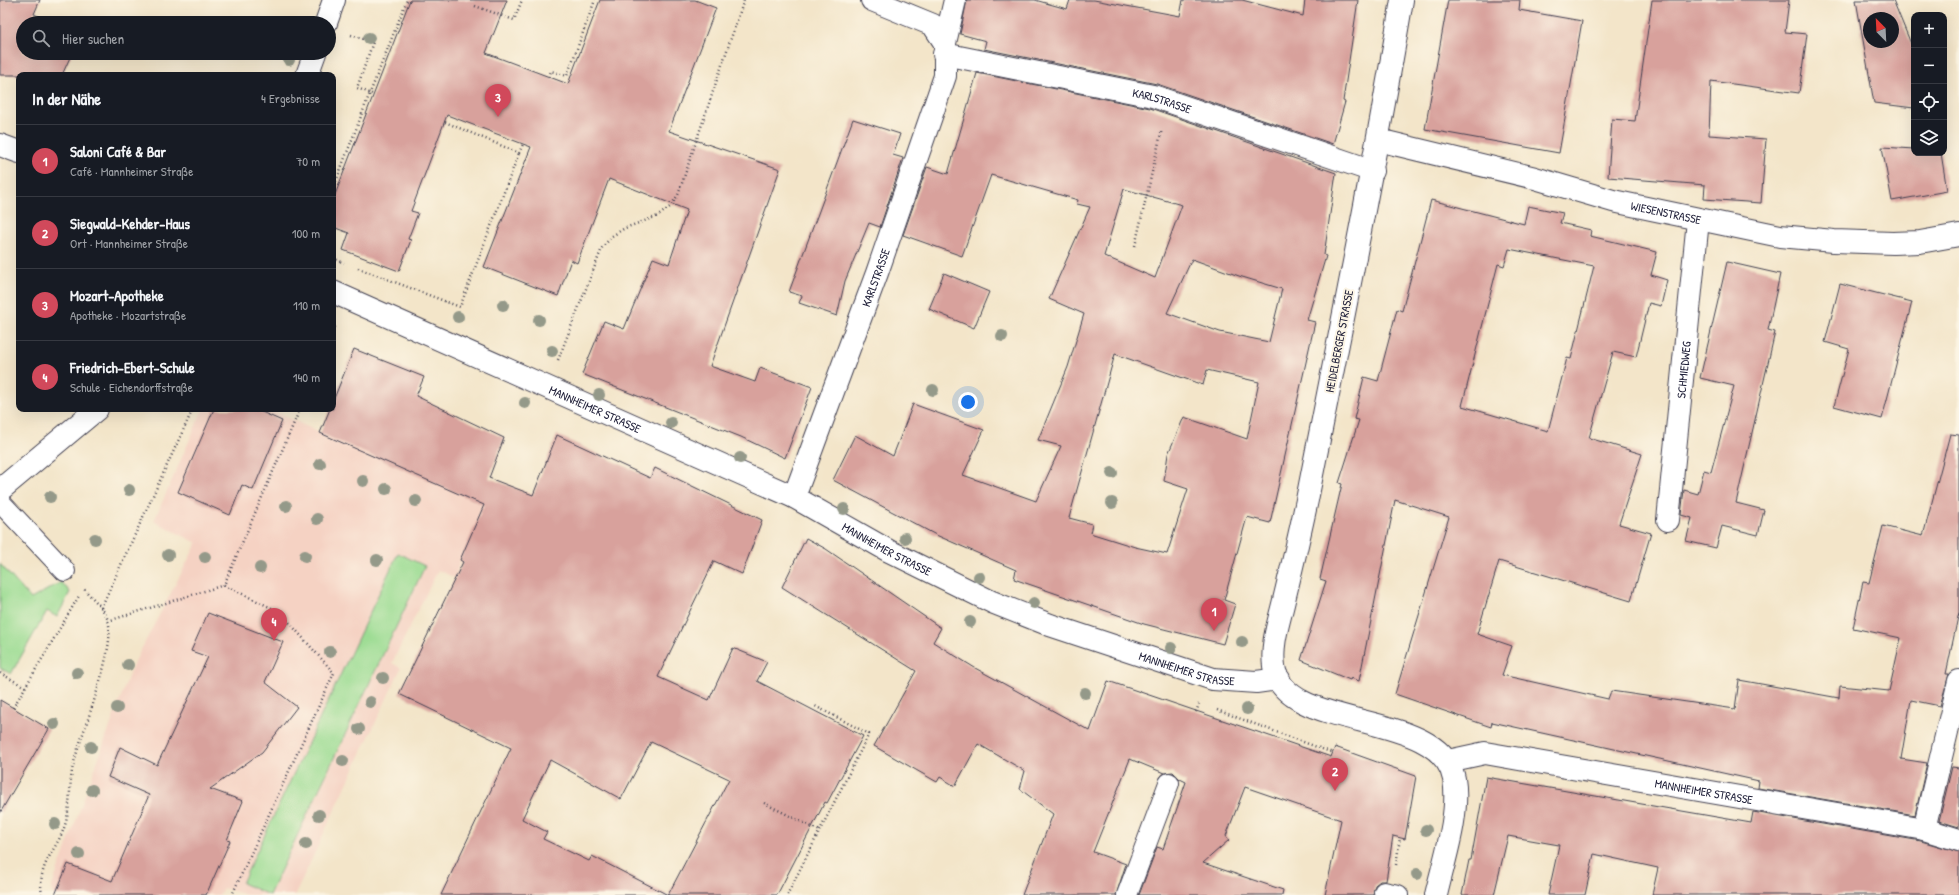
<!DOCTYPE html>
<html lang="de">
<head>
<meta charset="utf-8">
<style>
	:root { --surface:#171b24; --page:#20242c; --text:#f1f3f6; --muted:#9ea1a6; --line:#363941; --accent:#d1495b }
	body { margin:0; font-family:"Patrick Hand",sans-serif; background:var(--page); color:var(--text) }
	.controls { position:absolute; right:12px; top:12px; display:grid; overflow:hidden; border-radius:8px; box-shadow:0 4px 16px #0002 }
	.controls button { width:36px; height:36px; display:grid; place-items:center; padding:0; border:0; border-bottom:1px solid var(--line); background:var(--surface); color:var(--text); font:20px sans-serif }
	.compass { position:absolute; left:1863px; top:12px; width:36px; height:36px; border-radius:50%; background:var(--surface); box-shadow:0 4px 16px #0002; rotate:336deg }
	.you { position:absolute; left:968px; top:402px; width:14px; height:14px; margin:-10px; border:3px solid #fff; border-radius:50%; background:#1a73e8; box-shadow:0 0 0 6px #1a73e833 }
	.badge { display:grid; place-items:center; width:26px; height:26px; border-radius:50%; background:var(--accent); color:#fff; font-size:13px; font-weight:700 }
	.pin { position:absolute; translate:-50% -33px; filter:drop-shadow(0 1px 2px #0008) }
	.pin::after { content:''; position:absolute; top:21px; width:14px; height:12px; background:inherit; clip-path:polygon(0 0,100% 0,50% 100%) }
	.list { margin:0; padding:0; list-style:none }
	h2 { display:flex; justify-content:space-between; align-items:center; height:52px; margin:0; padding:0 16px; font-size:17px }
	h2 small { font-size:13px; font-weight:400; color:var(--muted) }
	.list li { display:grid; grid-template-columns:26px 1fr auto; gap:12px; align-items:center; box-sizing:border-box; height:72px; padding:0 16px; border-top:1px solid var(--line) }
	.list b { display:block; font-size:15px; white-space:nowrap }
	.list p { margin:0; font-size:13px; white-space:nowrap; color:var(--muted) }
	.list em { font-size:13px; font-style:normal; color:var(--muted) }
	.icon { flex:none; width:22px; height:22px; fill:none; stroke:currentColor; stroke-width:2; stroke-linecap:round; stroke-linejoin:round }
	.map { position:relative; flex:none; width:1959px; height:895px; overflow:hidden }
	.search { position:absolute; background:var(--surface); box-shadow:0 4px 16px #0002; left:16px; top:16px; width:320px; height:44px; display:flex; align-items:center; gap:10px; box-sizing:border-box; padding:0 14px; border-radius:22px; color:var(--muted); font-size:15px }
	.panel { position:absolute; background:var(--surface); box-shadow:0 4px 16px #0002; left:16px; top:72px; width:320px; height:340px; border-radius:8px }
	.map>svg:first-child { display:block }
</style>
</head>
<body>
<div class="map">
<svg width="1959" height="895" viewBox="0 0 1959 895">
	<rect width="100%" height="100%" fill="#fcf5e5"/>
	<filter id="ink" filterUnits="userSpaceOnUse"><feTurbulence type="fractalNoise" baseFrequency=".025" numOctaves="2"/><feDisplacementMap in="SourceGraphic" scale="8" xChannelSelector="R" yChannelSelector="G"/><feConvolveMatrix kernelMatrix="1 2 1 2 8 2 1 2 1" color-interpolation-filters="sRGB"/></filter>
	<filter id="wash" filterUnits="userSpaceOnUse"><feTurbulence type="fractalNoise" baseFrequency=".012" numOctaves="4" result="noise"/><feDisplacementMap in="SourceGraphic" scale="16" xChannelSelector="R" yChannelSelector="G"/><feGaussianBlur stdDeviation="0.9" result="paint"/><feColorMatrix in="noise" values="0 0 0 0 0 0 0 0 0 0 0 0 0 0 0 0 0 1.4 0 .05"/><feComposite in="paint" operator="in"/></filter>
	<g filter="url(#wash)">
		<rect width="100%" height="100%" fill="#f3e5c9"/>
		<polygon fill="#f5d2c3" points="203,409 271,409 320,433 484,505 460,560 455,578 438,570 392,663 401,668 295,895 246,895 223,888 219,895 53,895 51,889 131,669 197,543 154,521"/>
		<g fill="#9adb91" stroke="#5e7e66">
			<polygon points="398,553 425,566 269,895 242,883"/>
			<polygon points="0,564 31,599 61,582 70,592 57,617 47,611 11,674 0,668"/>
		</g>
		<g id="blocks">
			<g fill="#d8a19c" fill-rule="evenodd">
				<polygon points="0,0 40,0 34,14 54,23 23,23 23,53 72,53 62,75 0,75"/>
				<polygon points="410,0 507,0 486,53 568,84 600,0 695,0 716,8 669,131 780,169 710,366 755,382 760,368 812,387 785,458 741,437 582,374 604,321 624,329 653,258 669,264 687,210 609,179 577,263 571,260 558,296 484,267 531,147 447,115 411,211 418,213 408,239 411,240 399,271 343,250 349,233 333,227 333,200"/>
				<polygon points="967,0 1035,0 1067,9 1070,0 1094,0 1180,16 1183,0 1242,0 1303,16 1305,0 1358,0 1343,101 1345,102 1333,144 1157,84 984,49 986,41 960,34"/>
				<polygon points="1448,0 1520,0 1519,10 1582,21 1559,153 1425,129"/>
				<polygon points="1652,0 1789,0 1785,32 1807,34 1799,93 1711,81 1709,135 1766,139 1761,203 1704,199 1705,185 1608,177 1612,119 1635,121"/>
				<path d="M1856,0h37l21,51v57l-40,-5zM1869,18h24v24h-24z"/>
				<path d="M977,73l173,35 186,65 -12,82 2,1 -19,64 8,2 -45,201 -23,-6 -23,83 11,4 -12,40 -79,-20 -130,-45 2,-9 -80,-35 -103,-55 22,-45 38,21 20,-52 71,26 -21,45 73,26 25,-55 -23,-6 30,-73 16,-53 -35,-15 41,-92 -13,-3 1,-4 -87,-25 -29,81 -59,-21 24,-68 21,7zM1124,189l58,16 -27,73 -51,-22zM1192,259l47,17 43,13 -13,53 -49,-10 -53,-19zM1115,354l88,31 4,-15 52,12 -12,57 -63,-22 -16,37 -4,27 24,8 -21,65 -32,-7 -45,-14 2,-9 -23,-6z"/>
				<polygon points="853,119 900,134 893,155 903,158 880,227 869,223 845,281 837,316 799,303 802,296 789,292"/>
				<polygon points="1882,147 1914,149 1914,153 1941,153 1947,191 1892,201"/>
				<path d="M1431,200l93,24 4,-18 35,7 -3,10 31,7 -1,6 67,16 -6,23 16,5 -6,26 -12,-3 -13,54 -23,-5 -24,86 53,16 -23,70 32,9 -20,68 -132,-40 -22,73 35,12 -10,29 106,24 3,-8 124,18 4,-29 100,18 1,-12 49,5 12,-53 -48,-10 10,-46 6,1 14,-57 40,10 27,-102 9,1v177l-13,62h3l-9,32 -29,-6 -10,59 26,4 -12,52 -157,-27 1,-7 -267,-59 -1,5 -96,-33 54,-177 -54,-17 -36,181 -8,-3 -1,2 -49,-20 25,-79 -6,-2 22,-95 -3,-1 20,-63 -5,-1 10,-42 14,4 19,-72 5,2zM1509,249l85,17 -23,93 -4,-1 -19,73 -86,-25 36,-142 6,2z"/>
				<polygon points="1727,262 1780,274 1768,330 1775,332 1736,503 1764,510 1758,535 1722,526 1716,548 1686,541 1692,518 1681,515 1684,490 1698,494 1704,470 1711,472 1734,386 1700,378"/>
				<polygon points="944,273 989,292 974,328 929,309"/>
				<polygon points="1840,284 1912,302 1882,419 1834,406 1849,349 1825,342"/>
				<polygon points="354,349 424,377 416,396 504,438 489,478 533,495 557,435 650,478 655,468 762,520 742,574 714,561 658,677 709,700 733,648 767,662 757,681 863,736 827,803 825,802 777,895 668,895 729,779 651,742 621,799 550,760 522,819 547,832 543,839 589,861 592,856 668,895 441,895 511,748 399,694 463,562 460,560 484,505 320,433 330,409 333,409 333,401"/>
				<polygon points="214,409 255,409 282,421 253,490 242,485 230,515 178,492"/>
				<polygon points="806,538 826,549 941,628 933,642 975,668 1090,731 1108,681 1331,757 1335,747 1416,776 1405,839 1393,836 1386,881 1380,881 1375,885 1373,895 1325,895 1341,820 1245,787 1226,836 1229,840 1203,863 1283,890 1282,895 1139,895 1157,847 1163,849 1186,782 1180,779 1173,772 1164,773 1130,759 1093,852 1126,864 1116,895 1022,895 1053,814 1020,789 1025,771 978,744 955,786 940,777 937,782 874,746 916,671 782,587"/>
				<polygon points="208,613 283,642 265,682 297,707 262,752 210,789 243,801 227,840 230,841 206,895 55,895 68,864 112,881 149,795 108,777 120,747 157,765 208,657 191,651"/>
				<polygon points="0,700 49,729 0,813"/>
				<polygon points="1952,767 1959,768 1959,827 1939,821"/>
				<polygon points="1486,777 1751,823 1753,812 1921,841 1959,852 1959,895 1652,895 1658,868 1594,854 1585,895 1548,895 1559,845 1508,836 1494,895 1462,895 1469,860 1471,860"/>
			</g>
		</g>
	</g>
	<g filter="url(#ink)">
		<use href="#blocks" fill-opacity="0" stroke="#413f50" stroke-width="1"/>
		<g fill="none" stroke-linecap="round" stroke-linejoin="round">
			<defs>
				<g id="service">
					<polyline points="0,502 65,571"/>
					<polyline points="1384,892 1398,895"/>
					<polyline points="1127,895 1169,783"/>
				</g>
				<g id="minor">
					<polyline points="872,0 933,25 945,43"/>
					<polyline points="326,23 334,0"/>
					<path id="s1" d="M944,54l209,42 220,75"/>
					<polyline points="307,75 315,53"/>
					<path id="s2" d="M1378,140l157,38 78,23 167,35 54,5 59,2 27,-1 39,-7"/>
					<polyline points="0,145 19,152"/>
					<path id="s3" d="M333,292l461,205 95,54 103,51 58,23 163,54 43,3 23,-3"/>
					<polyline points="0,490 97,409"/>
					<path id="s4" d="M794,497l83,-224 68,-197v-33l10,-43"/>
					<path id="s5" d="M1668,520l30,-300"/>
					<path id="s6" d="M1448,761l37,-8 439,76 35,11"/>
					<polyline points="1924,829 1959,681"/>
				</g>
				<path id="tertiary" d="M1402,0c-28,167 -62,333 -95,500 -7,33 -15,67 -23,100 -5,22 -13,43 -10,66 8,68 167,41 180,113 6,35 -10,81 -18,116"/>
			</defs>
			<use href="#service" stroke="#413f50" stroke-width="22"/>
			<use href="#minor" stroke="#413f50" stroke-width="24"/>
			<use href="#tertiary" stroke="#413f50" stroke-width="24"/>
			<g stroke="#413f50" stroke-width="2.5" stroke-dasharray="1 3" stroke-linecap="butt">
				<polyline points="475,6 514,20 522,0"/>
				<polyline points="351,35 373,42 357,88 370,93 407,0"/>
				<polyline points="549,77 551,71 567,76 595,0"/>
				<polyline points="445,122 519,153 523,144"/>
				<polyline points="333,189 370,93 374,95"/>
				<polyline points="1135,246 1162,129"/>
				<polyline points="333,258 344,263"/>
				<polyline points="358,268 460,307 519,153"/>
				<polyline points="333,331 336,325"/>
				<polyline points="558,360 602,248 612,236 625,228 658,216 670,207 678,195 744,0"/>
				<polyline points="224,585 280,612 334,673 232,895"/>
				<polyline points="101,608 193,409"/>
				<polyline points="108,621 224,585 300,409"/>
				<polyline points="0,673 25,687"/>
				<polyline points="13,708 79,596"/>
				<polyline points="1217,710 1333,753"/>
				<polyline points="1196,712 1199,704"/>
				<polyline points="764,803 820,831"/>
				<polyline points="1396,865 1400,838"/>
				<path d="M42,895c-5,-31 13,-42 22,-67 8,-22 4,-45 10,-66 8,-30 43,-115 34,-141 -3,-12 -16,-23 -24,-32"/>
				<polyline points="787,895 869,734 813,705"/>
			</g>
			<use href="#service" stroke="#fff" stroke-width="20"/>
			<use href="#minor" stroke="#fff" stroke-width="22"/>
			<use href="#tertiary" stroke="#fff" stroke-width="22"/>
		</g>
		<g fill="#949989">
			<circle cx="369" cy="38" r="6"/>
			<circle cx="289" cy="60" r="6"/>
			<circle cx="503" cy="305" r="6"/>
			<circle cx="458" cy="317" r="6"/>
			<circle cx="539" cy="320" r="6"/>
			<circle cx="1002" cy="336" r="6"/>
			<circle cx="552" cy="351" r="6"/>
			<circle cx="933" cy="390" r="6"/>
			<circle cx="599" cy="395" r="6"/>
			<circle cx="525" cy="403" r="6"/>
			<circle cx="671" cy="423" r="6"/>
			<circle cx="740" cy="458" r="6"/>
			<circle cx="320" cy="464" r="6"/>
			<circle cx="1112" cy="473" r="6"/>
			<circle cx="363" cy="481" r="6"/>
			<circle cx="386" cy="489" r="6"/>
			<circle cx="129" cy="490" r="6"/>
			<circle cx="50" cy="497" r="6"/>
			<circle cx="416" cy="501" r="6"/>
			<circle cx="1112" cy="503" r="6"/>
			<circle cx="286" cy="506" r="6"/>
			<circle cx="844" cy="509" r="6"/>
			<circle cx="317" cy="519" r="6"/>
			<circle cx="905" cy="538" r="6"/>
			<circle cx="95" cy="539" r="6"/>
			<circle cx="168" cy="555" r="6"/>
			<circle cx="305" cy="556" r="6"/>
			<circle cx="205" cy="557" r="6"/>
			<circle cx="377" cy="560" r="6"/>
			<circle cx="260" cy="568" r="6"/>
			<circle cx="979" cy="577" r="6"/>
			<circle cx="1034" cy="603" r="6"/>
			<circle cx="970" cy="622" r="6"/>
			<circle cx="1242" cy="642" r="6"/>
			<circle cx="1171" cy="648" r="6"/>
			<circle cx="330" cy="652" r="6"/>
			<circle cx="128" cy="665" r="6"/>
			<circle cx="77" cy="673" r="6"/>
			<circle cx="383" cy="678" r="6"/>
			<circle cx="1085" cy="693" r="6"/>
			<circle cx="370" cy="702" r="6"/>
			<circle cx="117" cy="708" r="6"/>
			<circle cx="1247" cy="709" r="6"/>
			<circle cx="54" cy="724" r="6"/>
			<circle cx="359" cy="729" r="6"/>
			<circle cx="91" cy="747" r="6"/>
			<circle cx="343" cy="761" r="6"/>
			<circle cx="92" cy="790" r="6"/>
			<circle cx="319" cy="815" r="6"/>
			<circle cx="55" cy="824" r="6"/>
			<circle cx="1426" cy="830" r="6"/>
			<circle cx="306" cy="844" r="6"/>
			<circle cx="79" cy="854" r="6"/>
			<circle cx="1417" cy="874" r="6"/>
		</g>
	</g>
	<g text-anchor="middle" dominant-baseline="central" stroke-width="4" stroke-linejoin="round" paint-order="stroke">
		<g font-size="12" fill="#22223b" stroke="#fcf5e5">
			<text stroke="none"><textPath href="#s1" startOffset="223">KARLSTRASSE</textPath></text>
			<text stroke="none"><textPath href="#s2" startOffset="297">WIESENSTRASSE</textPath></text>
			<text stroke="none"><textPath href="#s4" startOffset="234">KARLSTRASSE</textPath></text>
			<text transform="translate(1339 341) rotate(-79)">HEIDELBERGER STRASSE</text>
			<text stroke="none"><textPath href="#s5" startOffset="151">SCHMIEDWEG</textPath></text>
			<text stroke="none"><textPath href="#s3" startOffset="287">MANNHEIMER STRASSE</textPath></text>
			<text stroke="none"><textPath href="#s3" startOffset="611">MANNHEIMER STRASSE</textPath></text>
			<text stroke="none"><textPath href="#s3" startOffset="935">MANNHEIMER STRASSE</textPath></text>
			<text stroke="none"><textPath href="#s6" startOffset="260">MANNHEIMER STRASSE</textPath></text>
		</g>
	</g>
</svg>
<div class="controls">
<button>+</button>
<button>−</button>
<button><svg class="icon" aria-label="locate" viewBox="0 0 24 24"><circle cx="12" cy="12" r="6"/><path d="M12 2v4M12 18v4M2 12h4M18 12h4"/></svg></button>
<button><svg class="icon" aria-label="layers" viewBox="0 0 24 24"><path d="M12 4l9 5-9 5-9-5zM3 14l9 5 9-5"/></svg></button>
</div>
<svg class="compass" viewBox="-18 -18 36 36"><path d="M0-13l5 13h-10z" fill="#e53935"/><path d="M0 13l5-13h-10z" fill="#9ea1a6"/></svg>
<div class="you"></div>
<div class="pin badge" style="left:1214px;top:631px">1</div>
<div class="pin badge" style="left:1335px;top:791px">2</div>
<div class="pin badge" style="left:498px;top:117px">3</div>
<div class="pin badge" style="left:274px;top:641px">4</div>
<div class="search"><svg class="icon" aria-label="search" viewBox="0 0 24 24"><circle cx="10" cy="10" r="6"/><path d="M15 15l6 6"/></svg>Hier suchen</div>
<section class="panel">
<h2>In der Nähe<small>4 Ergebnisse</small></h2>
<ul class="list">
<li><span class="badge">1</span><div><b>Saloni Café &amp; Bar</b><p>Café · Mannheimer Straße</p></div><em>70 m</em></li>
<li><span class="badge">2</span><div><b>Siegwald-Kehder-Haus</b><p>Ort · Mannheimer Straße</p></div><em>100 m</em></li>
<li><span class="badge">3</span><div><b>Mozart-Apotheke</b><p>Apotheke · Mozartstraße</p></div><em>110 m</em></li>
<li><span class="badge">4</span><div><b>Friedrich-Ebert-Schule</b><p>Schule · Eichendorffstraße</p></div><em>140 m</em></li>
</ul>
</section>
</div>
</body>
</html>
